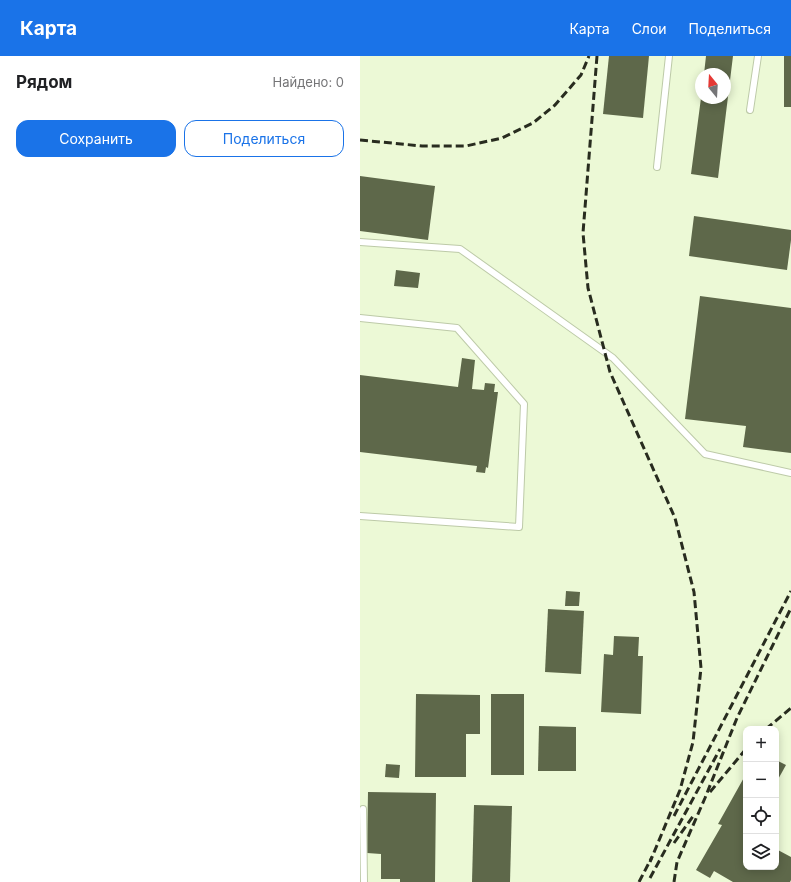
<!DOCTYPE html>
<html lang="ru">
<head>
<meta charset="utf-8">
<style>
	:root { --surface:#fff; --page:#f2f2f2; --text:#202124; --muted:#757577; --line:#e0e0e0; --accent:#1a73e8 }
	body { margin:0; font-family:Inter,sans-serif; background:var(--page); color:var(--text) }
	.controls { position:absolute; right:12px; bottom:12px; display:grid; overflow:hidden; border-radius:8px; box-shadow:0 2px 10px #0003 }
	.controls button { width:36px; height:36px; display:grid; place-items:center; padding:0; border:0; border-bottom:1px solid var(--line); background:var(--surface); color:var(--text); font:20px sans-serif }
	.compass { position:absolute; left:335px; top:12px; width:36px; height:36px; border-radius:50%; background:var(--surface); box-shadow:0 2px 10px #0003; rotate:342deg }
	.list { margin:0; padding:0; list-style:none }
	h2 { display:flex; justify-content:space-between; align-items:center; height:52px; margin:0; padding:0 16px; font-size:17px }
	h2 small { font-size:13px; font-weight:400; color:var(--muted) }
	.actions { display:flex; gap:8px; padding:12px 16px }
	.actions a { flex:1; padding:9px 0; border:1px solid var(--accent); border-radius:12px; text-align:center; font-size:14px; color:var(--accent) }
	.actions .main { background:var(--accent); color:#fff }
	.icon { flex:none; width:22px; height:22px; fill:none; stroke:currentColor; stroke-width:2; stroke-linecap:round; stroke-linejoin:round }
	.map { position:relative; flex:none; width:431px; height:826px; overflow:hidden }
	header { display:flex; align-items:center; gap:24px; box-sizing:border-box; height:56px; padding:0 20px; background:var(--accent); color:#fff }
	header strong { font-size:19px }
	nav { display:flex; gap:22px; margin-inline-start:auto; font-size:14px }
	main { display:flex }
	aside { flex:1; background:var(--surface) }
	.map>svg:first-child { display:block }
</style>
</head>
<body>
<header>
<strong>Карта</strong>
<nav><a>Карта</a><a>Слои</a><a>Поделиться</a></nav>
</header>
<main>
<aside>
<h2>Рядом<small>Найдено: 0</small></h2>
<ul class="list">
</ul>
<div class="actions"><a class="main">Сохранить</a><a>Поделиться</a></div>
</aside>
<div class="map">
<svg width="431" height="826" viewBox="0 0 431 826">
	<rect width="100%" height="100%" fill="#ecf9d6"/>
	<g fill="#5e684a">
		<polygon points="249,0 289,0 283,62 243,58"/>
		<polygon points="346,0 373,0 358,122 331,118 341,42 365,42 365,18 344,18"/>
		<rect x="424" y="0" width="7" height="51"/>
		<polygon points="0,120 75,130 68,184 0,175"/>
		<polygon points="334,160 431,174 431,184 427,214 329,200"/>
		<polygon points="36,214 60,217 58,232 34,230"/>
		<polygon points="340,240 431,252 431,397 383,391 386,370 325,363"/>
		<polygon points="102,302 115,304 112,333 124,334 125,327 135,328 134,336 138,336 128,412 126,411 125,417 116,416 117,410 0,396 0,319 98,331"/>
		<polygon points="206,535 220,536 219,550 205,550"/>
		<polygon points="188,553 224,555 221,618 185,616"/>
		<polygon points="254,580 279,581 278,600 283,600 281,658 241,656 244,598 253,599"/>
		<polygon points="56,638 120,639 120,678 106,678 106,721 55,721"/>
		<rect x="131" y="638" width="33" height="81"/>
		<polygon points="179,670 216,671 216,715 178,715"/>
		<polygon points="416,704 426,709 416,727"/>
		<polygon points="26,708 40,709 39,722 25,721"/>
		<polygon points="386,718 386,811 416,811 416,793 431,801 431,824 430,826 373,826 354,815 350,822 336,814 362,769 358,768"/>
		<polygon points="8,736 76,737 75,826 40,826 40,823 21,823 21,798 7,797"/>
		<polygon points="114,749 152,750 150,826 112,826"/>
	</g>
	<g fill="none" stroke-linecap="round" stroke-linejoin="round">
		<defs>
			<g id="lane">
				<polyline points="390,54 398,0"/>
				<polyline points="297,111 309,0"/>
				<polyline points="0,186 100,193 253,302 345,398 431,417"/>
				<polyline points="0,262 97,272 164,348 159,471 0,460"/>
				<polyline points="3,753 4,826"/>
			</g>
		</defs>
		<use href="#lane" stroke="#bdcaa8" stroke-width="8"/>
		<use href="#lane" stroke="#fff" stroke-width="6"/>
		<g stroke="#282c1f" stroke-width="3" stroke-dasharray="8 4" stroke-linecap="butt">
			<polyline points="237,0 223,177 228,232 250,316 315,462 334,536 341,612 333,686 320,734 290,806"/>
			<polyline points="0,84 62,90 106,90 142,82 173,67 195,49 221,19 229,0"/>
			<polyline points="406,673 431,652"/>
			<polyline points="350,736 386,693"/>
			<polyline points="314,760 431,535"/>
			<polyline points="314,787 334,759"/>
			<polyline points="290,822 360,693"/>
			<polyline points="279,826 292,801"/>
			<polyline points="314,826 317,806 345,742 377,662 431,552"/>
		</g>
	</g>
</svg>
<div class="controls">
<button>+</button>
<button>−</button>
<button><svg class="icon" aria-label="locate" viewBox="0 0 24 24"><circle cx="12" cy="12" r="6"/><path d="M12 2v4M12 18v4M2 12h4M18 12h4"/></svg></button>
<button><svg class="icon" aria-label="layers" viewBox="0 0 24 24"><path d="M12 4l9 5-9 5-9-5zM3 14l9 5 9-5"/></svg></button>
</div>
<svg class="compass" viewBox="-18 -18 36 36"><path d="M0-13l5 13h-10z" fill="#e53935"/><path d="M0 13l5-13h-10z" fill="#757577"/></svg>
</div>
</main>
</body>
</html>
